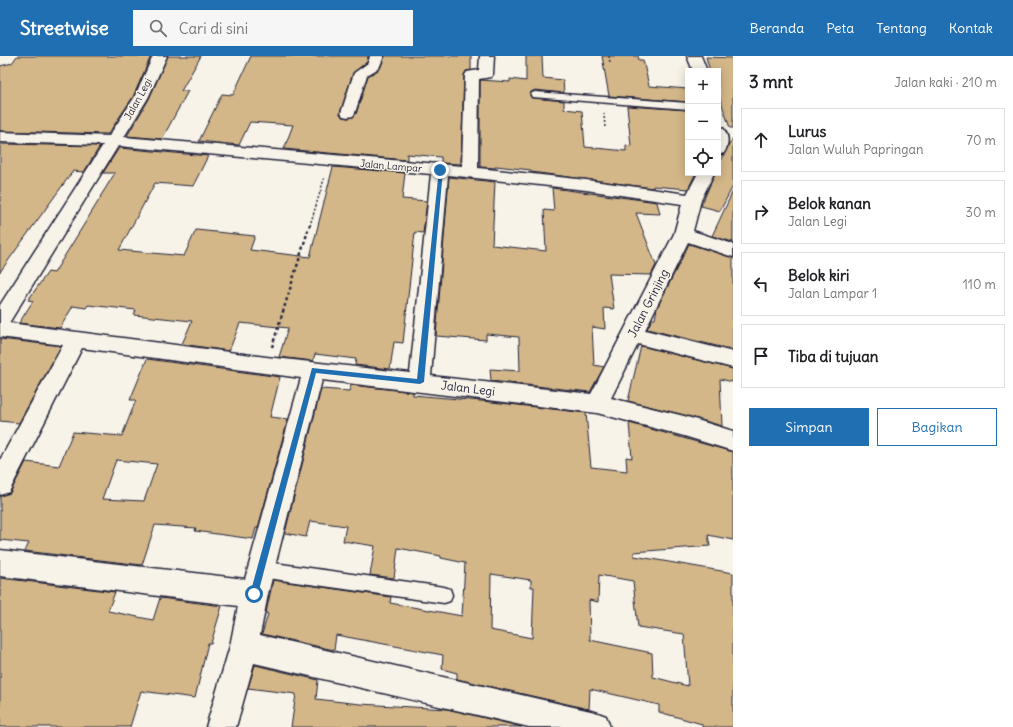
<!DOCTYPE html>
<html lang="id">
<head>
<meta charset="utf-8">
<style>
	:root { --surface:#fff; --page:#f6f6f6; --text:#202124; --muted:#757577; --line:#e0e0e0; --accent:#1f6fb2 }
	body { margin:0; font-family:Delius,sans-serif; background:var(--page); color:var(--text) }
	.controls { position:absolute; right:12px; top:12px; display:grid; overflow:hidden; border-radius:0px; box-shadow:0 2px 10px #0003 }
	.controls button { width:36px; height:36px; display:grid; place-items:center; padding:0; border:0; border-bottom:1px solid var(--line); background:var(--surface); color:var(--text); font:20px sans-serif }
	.stop { position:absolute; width:12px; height:12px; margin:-9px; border:3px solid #1f6fb2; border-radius:50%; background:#fff }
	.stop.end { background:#1f6fb2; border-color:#fff; box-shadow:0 1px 4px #0008 }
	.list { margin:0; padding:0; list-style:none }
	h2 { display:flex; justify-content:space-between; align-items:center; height:52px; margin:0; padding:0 16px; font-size:17px }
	h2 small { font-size:13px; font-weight:400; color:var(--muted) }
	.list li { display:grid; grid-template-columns:26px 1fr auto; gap:12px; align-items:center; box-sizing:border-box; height:64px; margin:0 8px 8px; padding:0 8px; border:1px solid var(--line); border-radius:0px }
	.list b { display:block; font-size:15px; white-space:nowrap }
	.list p { margin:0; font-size:13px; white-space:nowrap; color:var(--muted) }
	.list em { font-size:13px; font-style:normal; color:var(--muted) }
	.actions { display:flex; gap:8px; padding:12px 16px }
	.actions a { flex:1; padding:9px 0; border:1px solid var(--accent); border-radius:0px; text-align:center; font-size:14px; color:var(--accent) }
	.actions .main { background:var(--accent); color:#fff }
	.icon { flex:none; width:22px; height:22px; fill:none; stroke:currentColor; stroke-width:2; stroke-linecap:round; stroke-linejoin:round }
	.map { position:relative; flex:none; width:733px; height:671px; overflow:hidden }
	header { display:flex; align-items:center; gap:24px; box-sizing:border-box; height:56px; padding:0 20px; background:var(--accent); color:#fff }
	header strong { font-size:19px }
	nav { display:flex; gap:22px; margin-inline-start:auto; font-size:14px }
	.search { width:280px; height:36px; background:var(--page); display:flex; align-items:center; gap:10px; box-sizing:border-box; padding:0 14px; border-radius:0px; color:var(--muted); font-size:15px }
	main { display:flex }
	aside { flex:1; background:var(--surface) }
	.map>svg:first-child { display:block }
</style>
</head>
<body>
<header>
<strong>Streetwise</strong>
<div class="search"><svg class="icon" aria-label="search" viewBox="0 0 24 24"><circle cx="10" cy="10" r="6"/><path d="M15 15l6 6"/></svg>Cari di sini</div>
<nav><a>Beranda</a><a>Peta</a><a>Tentang</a><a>Kontak</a></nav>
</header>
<main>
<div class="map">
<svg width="733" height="671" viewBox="0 0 733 671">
	<rect width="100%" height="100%" fill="#f7f3e8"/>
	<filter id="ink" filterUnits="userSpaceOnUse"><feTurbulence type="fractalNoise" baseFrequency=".025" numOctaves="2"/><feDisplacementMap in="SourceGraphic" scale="8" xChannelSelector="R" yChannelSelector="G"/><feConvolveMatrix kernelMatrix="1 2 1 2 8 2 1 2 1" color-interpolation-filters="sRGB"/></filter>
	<g filter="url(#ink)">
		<g fill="#d3b788" stroke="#22223b" fill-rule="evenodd">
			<polygon points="17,0 151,0 133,41 108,78 0,75 0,10 12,7"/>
			<polygon points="168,0 201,0 181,35 188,35 162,83 127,80 149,43"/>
			<polygon points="251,0 368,0 367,6 353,17 340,57 342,61 348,62 353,61 356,58 368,20 380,13 385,0 471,0 471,14 466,15 464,19 461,108 441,107 441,101 407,98 407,104 284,93 293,69 250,66 239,89 199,85 222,38 233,39"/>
			<polygon points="526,0 542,0 543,22 563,24 564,37 535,34 531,36 530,40 532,42 564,45 564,53 582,55 585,91 626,95 626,89 631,90 627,50 688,54 688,117 696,117 688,133 653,130 653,132 531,116 531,114 496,110 496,112 480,111 480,24 510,26 510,23 526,25"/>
			<polygon points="602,0 638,0 639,4 643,4 649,30 688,33 688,46 609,40"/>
			<polygon points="706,1 733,2 733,72 730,72 718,37 718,15 710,15"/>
			<polygon points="733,82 733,130 720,155 701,150 715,117 718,117 718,108"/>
			<polygon points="0,88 100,90 84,116 73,115 0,216"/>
			<polygon points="119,92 208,100 193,130 155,127 119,194 163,198 184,200 196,174 255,180 250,194 310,201 333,111 405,117 402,143 427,145 423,177 415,176 403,287 394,286 390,313 355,309 356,303 315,298 313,305 279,301 288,272 240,267 229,295 182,288 192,265 134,259 136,254 88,249 86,252 73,250 60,272 19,267 33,245 28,244 48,216 54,217 101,141 100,141 115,117 103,117"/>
			<polygon points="449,121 495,126 492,189 546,195 544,154 554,155 552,132 657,146 660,158 636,157 656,209 651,219 609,218 614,253 604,252 605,273 592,271 594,309 604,311 590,336 491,325 490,313 520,315 519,281 486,278 486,284 436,280"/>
			<polygon points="733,135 733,186 712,180"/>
			<polygon points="689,188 733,202 733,294 647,273 652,263 655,263 657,252"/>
			<polygon points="0,283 61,290 19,367 0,365"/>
			<polygon points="641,290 733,313 733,326 720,323 722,370 684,359 628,345"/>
			<path d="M147,303l133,18 -10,40 18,2 -30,109h-2l-3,11 -58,-8 1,-3 -41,-3 -13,40 -117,-14 4,-8 -29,-3v-44l10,-3 16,-31 33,4 14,-34 49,4 14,-36h-6zM116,404l41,4 -13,37 -42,-2z"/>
			<path d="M351,329l62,7v3l79,7 94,11 5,54 36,4 -1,-14 6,1 -3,-35 104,29v88l-25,-5 2,11 -76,6v4l99,17v154h-31v-3l-43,-12v-7l-69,-16 -1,20 -132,-30v-6l-15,-4 1,-14 -107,-20 -2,15 -72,-16 6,-20 -2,-1 7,-33 118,17 -1,6 72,13 3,-53 -24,-5v-2l-43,-8 -4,30 -24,-3 5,-29 -32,-5 3,-15 -36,-5 -4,16 -21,-4 36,-144 28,2zM491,518l40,6v7h3l-2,51 -42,-8zM599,519l34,6 5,46 46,7 4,52 -35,-9 -1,-24 -62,-13 -1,-40 9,2z"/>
			<polygon points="0,522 115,536 108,555 153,564 160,542 222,550 211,587 208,587 195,642 141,635 130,671 0,671"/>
			<polygon points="255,609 318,624 316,643 360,648 447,653 522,671 291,671 296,638 248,632"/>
		</g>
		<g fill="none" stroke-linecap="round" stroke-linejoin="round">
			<defs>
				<g id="service">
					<polygon points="535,36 688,47 688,53 532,41 531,39 532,37"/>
					<polygon points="260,505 444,531 450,533 452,539 450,545 444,547 260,521 254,518 252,513 254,508"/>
				</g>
				<g id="minor">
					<path d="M153,0h14l-19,42 -24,39 338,29 3,-91 2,-3 12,-2 1,-14h14l-1,18 -2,3 -12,2 -1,89 108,12 101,14 11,-21h16l-13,27 -8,31 40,13v13l-45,-15 -43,88 88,22v16l-95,-24 -27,54 73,18 49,15v20l-49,-15 -87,-23 -275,-33 -54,214 -8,41 335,77 11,4 4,11h-81l-275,-64 -18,64h-30l24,-81 8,-40 -238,-30v-26l245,29 56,-201 -219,-30 -73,144 -9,3v-35l63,-115 -63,-8v-32l103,-160 -103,-3v-10l109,4 25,-38zM118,90l313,28 -21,199 -144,-16 -257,-34zM448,119l138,15 96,14 -8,30 -83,160 -160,-18z"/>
					<polygon points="370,0 384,0 379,12 367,19 355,57 353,60 348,61 343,60 341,57 354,17 368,7"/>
					<polygon points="687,0 701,0 707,15 693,15"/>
					<path d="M718,70l5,2c6,8 6,17 1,25l-6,2z"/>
				</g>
			</defs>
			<use href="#service" stroke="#22223b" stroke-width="3"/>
			<use href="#minor" stroke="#22223b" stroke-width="3"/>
			<g stroke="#22223b" stroke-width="1.5" stroke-dasharray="2 2" stroke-linecap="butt">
				<polyline points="609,0 610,7"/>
				<polyline points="604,57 605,73"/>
				<polyline points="311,166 325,120"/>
			</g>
			<polyline stroke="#22223b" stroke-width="2.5" stroke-dasharray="3 3" stroke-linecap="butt" points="272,291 311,165"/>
			<use href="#service" fill="#f7f3e8" fill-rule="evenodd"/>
			<use href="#minor" fill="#f7f3e8" fill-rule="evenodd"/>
		</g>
	</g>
	<polygon fill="#1f6fb2" points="439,113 443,114 424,326 420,328 316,317 258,538 254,542 251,541 250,538 312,312 417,323"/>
	<g text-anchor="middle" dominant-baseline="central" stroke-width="3" stroke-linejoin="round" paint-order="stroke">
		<g font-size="10" fill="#22223b" stroke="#f7f3e8">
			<text transform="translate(138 43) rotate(-61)">Jalan Legi</text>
			<text transform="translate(391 110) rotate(5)">Jalan Lampar</text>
		</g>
		<g font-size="12" fill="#22223b" stroke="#f7f3e8">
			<text transform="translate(648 247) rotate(-63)">Jalan Grinjing</text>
			<text transform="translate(468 332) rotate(7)">Jalan Legi</text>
		</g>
	</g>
</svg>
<div class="controls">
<button>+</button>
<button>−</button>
<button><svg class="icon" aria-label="locate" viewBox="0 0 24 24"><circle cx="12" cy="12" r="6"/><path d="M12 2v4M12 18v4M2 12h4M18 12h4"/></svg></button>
</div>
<div class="stop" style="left:254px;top:538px"></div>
<div class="stop end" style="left:440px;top:114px"></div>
</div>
<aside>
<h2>3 mnt<small>Jalan kaki · 210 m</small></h2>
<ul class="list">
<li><svg class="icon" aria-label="ahead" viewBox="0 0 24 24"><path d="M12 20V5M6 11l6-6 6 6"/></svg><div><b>Lurus</b><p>Jalan Wuluh Papringan</p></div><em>70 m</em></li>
<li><svg class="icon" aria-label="right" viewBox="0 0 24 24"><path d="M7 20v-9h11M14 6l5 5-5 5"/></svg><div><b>Belok kanan</b><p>Jalan Legi</p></div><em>30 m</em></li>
<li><svg class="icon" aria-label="left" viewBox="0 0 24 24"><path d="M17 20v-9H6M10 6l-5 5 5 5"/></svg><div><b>Belok kiri</b><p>Jalan Lampar 1</p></div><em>110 m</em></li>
<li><svg class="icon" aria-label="arrive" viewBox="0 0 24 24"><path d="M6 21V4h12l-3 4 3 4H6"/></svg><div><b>Tiba di tujuan</b></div></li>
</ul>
<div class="actions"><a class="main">Simpan</a><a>Bagikan</a></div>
</aside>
</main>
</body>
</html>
